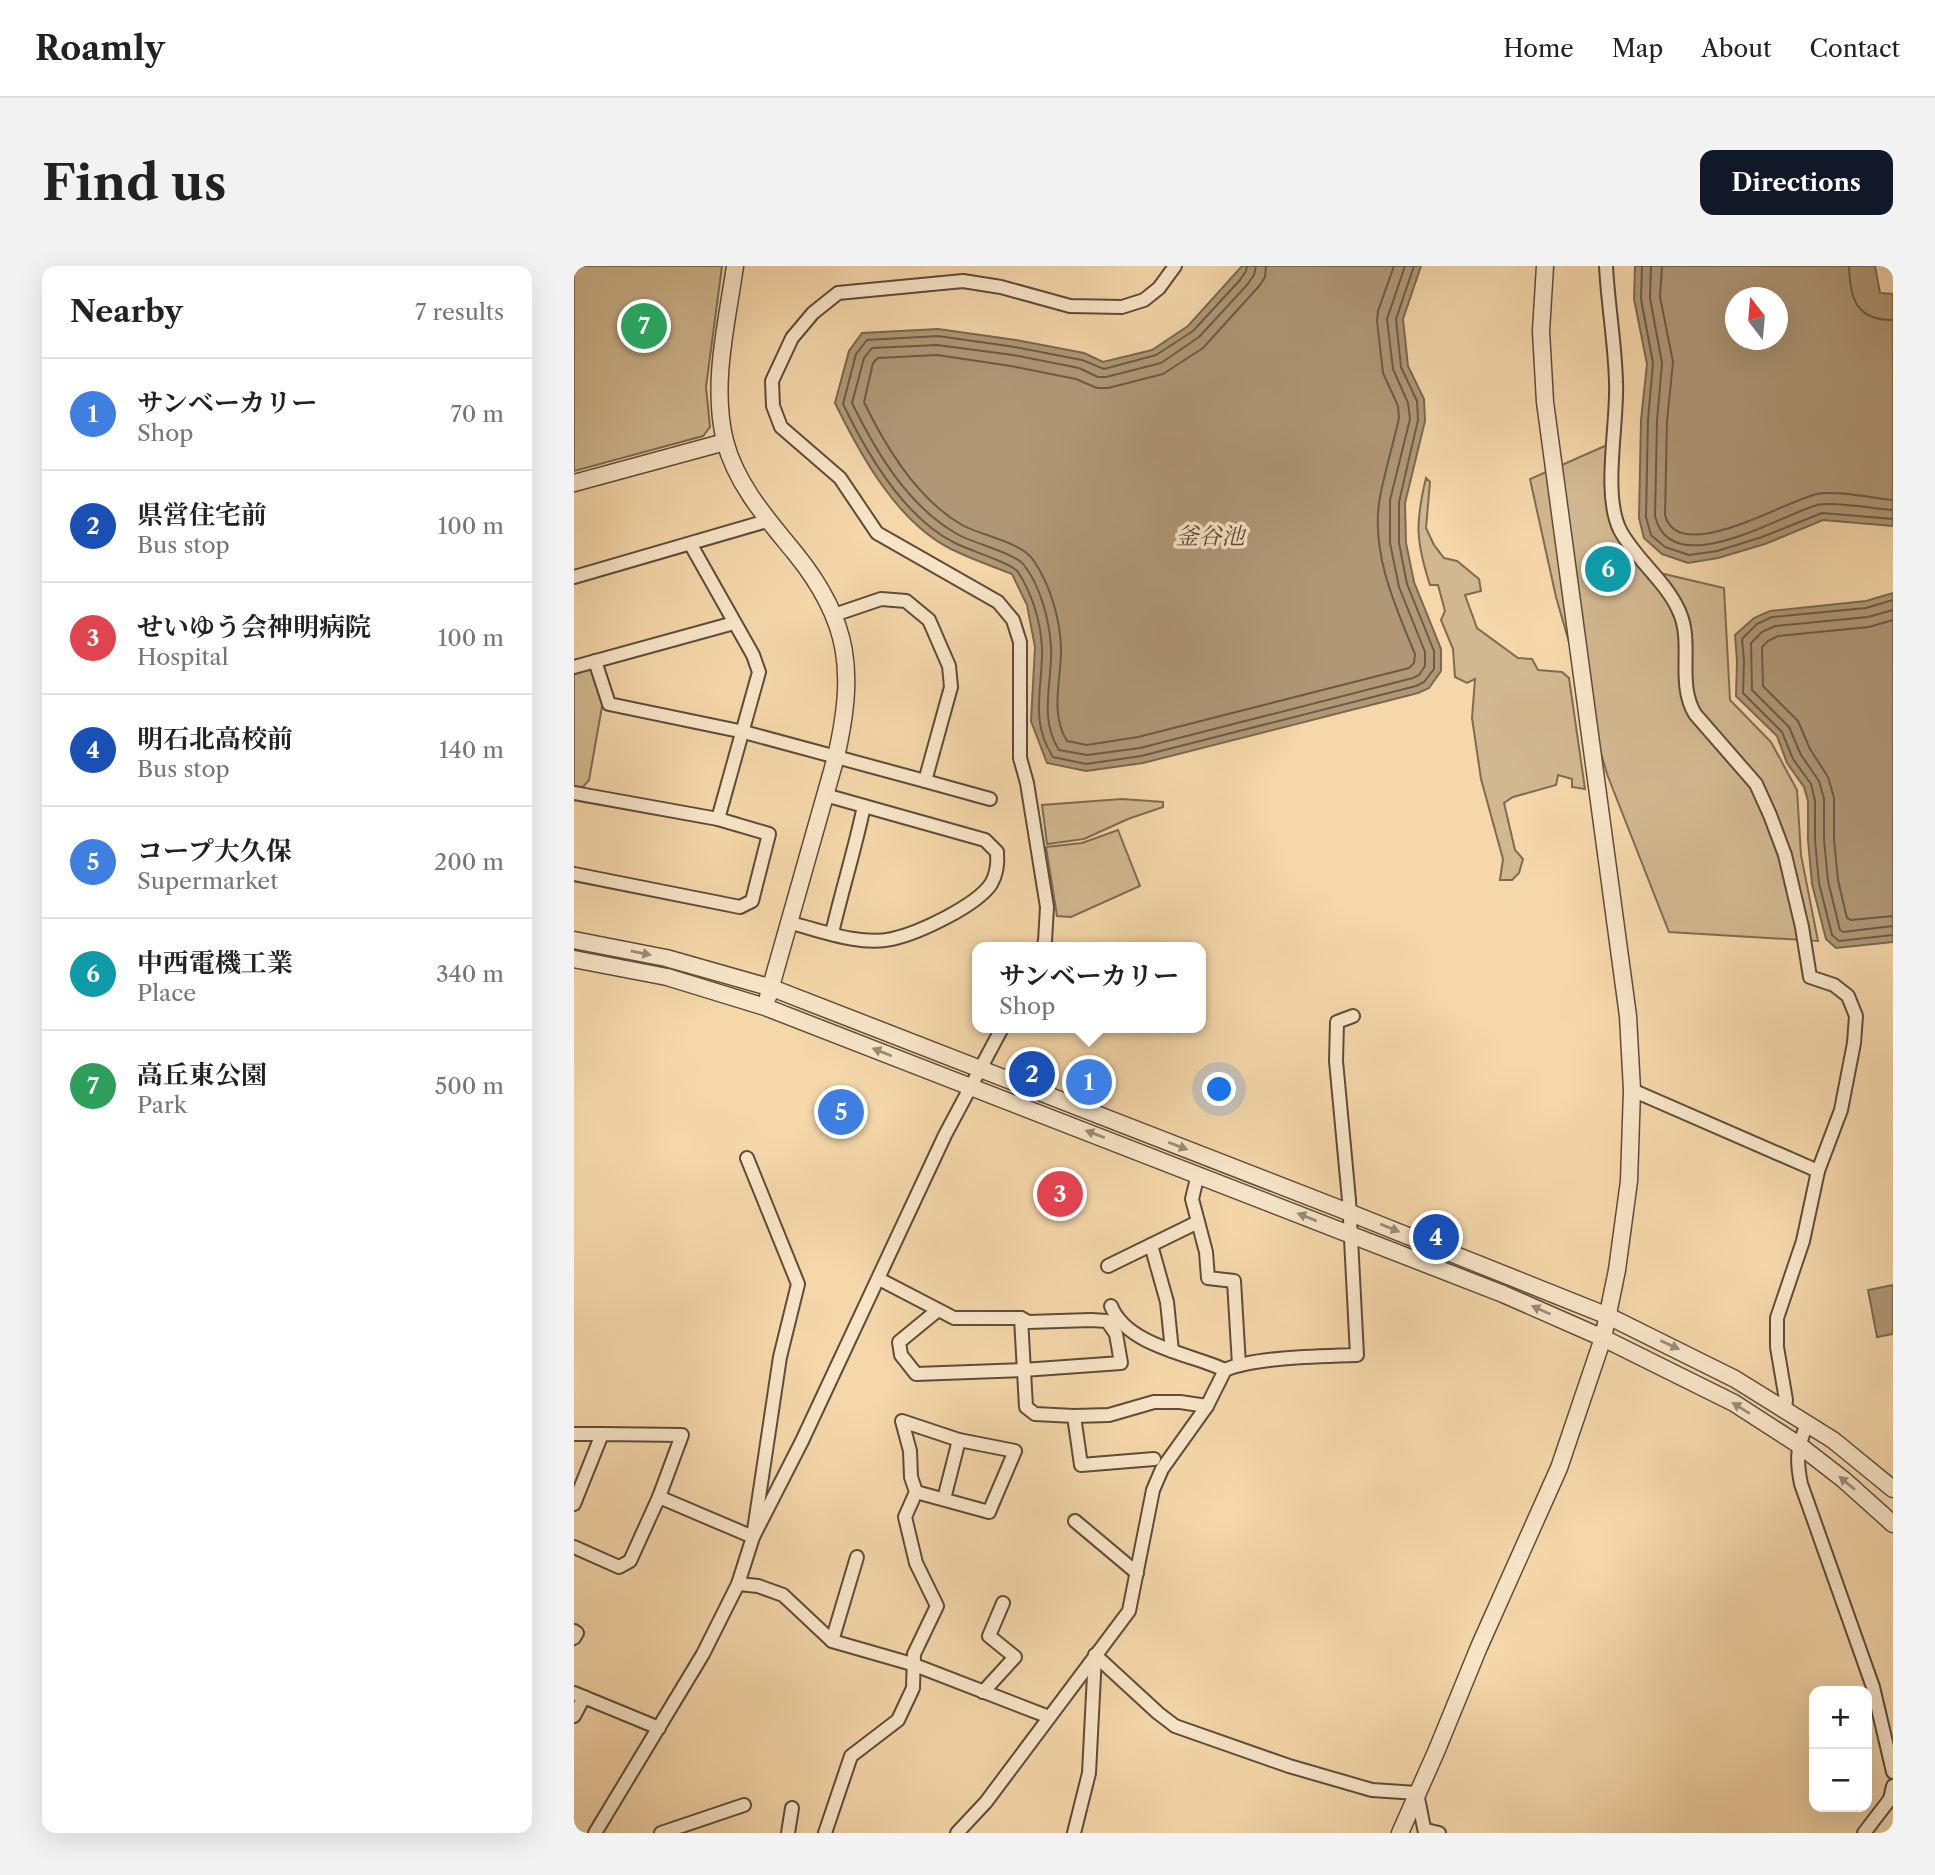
<!DOCTYPE html>
<html lang="en">
<head>
<meta charset="utf-8">
<style>
	:root { --surface:#fff; --page:#f2f2f2; --text:#222; --muted:#767676; --line:#e0e0e0; --accent:#111827 }
	body { margin:0; font-family:"Libre Caslon Text","Noto Serif JP",serif; background:var(--page); color:var(--text) }
	.controls { position:absolute; right:21px; bottom:21px; display:grid; overflow:hidden; border-radius:14px; box-shadow:0 7px 28px #0002 }
	.controls button { width:63px; height:63px; display:grid; place-items:center; padding:0; border:0; border-bottom:2px solid var(--line); background:var(--surface); color:var(--text); font:35px sans-serif }
	.compass { position:absolute; left:1151px; top:21px; width:63px; height:63px; border-radius:50%; background:var(--surface); box-shadow:0 7px 28px #0002; rotate:344deg }
	.you { position:absolute; left:646px; top:824px; width:24px; height:24px; margin:-18px; border:5px solid #fff; border-radius:50%; background:#1a73e8; box-shadow:0 0 0 10px #1a73e833 }
	.badge { display:grid; place-items:center; width:46px; height:46px; border-radius:50%; background:var(--accent); color:#fff; font-size:23px; font-weight:700 }
	.pin { position:absolute; translate:-50% -50%; border:4px solid #fff; box-shadow:0 2px 7px #0006 }
	.popup { position:absolute; left:398px; top:676px; width:234px; height:91px; box-sizing:border-box; display:grid; place-content:center; border-radius:14px; background:var(--surface); filter:drop-shadow(0 2px 5px #0005); font-size:23px; white-space:nowrap; color:var(--muted) }
	.popup b { font-size:26px; color:var(--text) }
	.popup::after { content:''; position:absolute; left:50%; top:100%; margin-left:-14px; border:14px solid transparent; border-top-color:var(--surface) }
	.list { margin:0; padding:0; list-style:none }
	h2 { display:flex; justify-content:space-between; align-items:center; height:91px; margin:0; padding:0 28px; font-size:30px }
	h2 small { font-size:23px; font-weight:400; color:var(--muted) }
	.list li { display:grid; grid-template-columns:46px 1fr auto; gap:21px; align-items:center; box-sizing:border-box; height:112px; padding:0 28px; border-top:2px solid var(--line) }
	.list b { display:block; font-size:26px; white-space:nowrap }
	.list p { margin:0; font-size:23px; white-space:nowrap; color:var(--muted) }
	.list em { font-size:23px; font-style:normal; color:var(--muted) }
	.map { position:relative; flex:none; width:1319px; height:1567px; overflow:hidden; border-radius:14px }
	header { display:flex; align-items:center; gap:42px; box-sizing:border-box; height:98px; padding:0 35px; background:var(--surface); border-bottom:2px solid var(--line) }
	header strong { font-size:33px }
	nav { display:flex; gap:38px; margin-inline-start:auto; font-size:24px }
	.intro { display:flex; align-items:center; justify-content:space-between; box-sizing:border-box; height:168px; padding:0 42px }
	h1 { margin:0; font-size:49px }
	.button { padding:18px 32px; border-radius:14px; background:var(--accent); color:#fff; font-size:24px; font-weight:700 }
	main { display:flex; gap:42px; padding:0 42px }
	aside { flex:1; background:var(--surface); border-radius:14px; box-shadow:0 7px 28px #0002 }
	.map>svg:first-child { display:block }
</style>
</head>
<body>
<header>
<strong>Roamly</strong>
<nav><a>Home</a><a>Map</a><a>About</a><a>Contact</a></nav>
</header>
<div class="intro"><h1>Find us</h1><a class="button">Directions</a></div>
<main>
<aside>
<h2>Nearby<small>7 results</small></h2>
<ul class="list">
<li><span class="badge" style="background:#3f7fe0">1</span><div><b>サンベーカリー</b><p>Shop</p></div><em>70 m</em></li>
<li><span class="badge" style="background:#1a4fb4">2</span><div><b>県営住宅前</b><p>Bus stop</p></div><em>100 m</em></li>
<li><span class="badge" style="background:#e0444e">3</span><div><b>せいゆう会神明病院</b><p>Hospital</p></div><em>100 m</em></li>
<li><span class="badge" style="background:#1a4fb4">4</span><div><b>明石北高校前</b><p>Bus stop</p></div><em>140 m</em></li>
<li><span class="badge" style="background:#3f7fe0">5</span><div><b>コープ大久保</b><p>Supermarket</p></div><em>200 m</em></li>
<li><span class="badge" style="background:#0f9aa8">6</span><div><b>中西電機工業</b><p>Place</p></div><em>340 m</em></li>
<li><span class="badge" style="background:#2e9e5b">7</span><div><b>高丘東公園</b><p>Park</p></div><em>500 m</em></li>
</ul>
</aside>
<div class="map">
<svg width="1319" height="1567" viewBox="0 0 1319 1567">
	<rect width="100%" height="100%" fill="#f5d7aa"/>
	<filter id="stains"><feTurbulence type="fractalNoise" baseFrequency=".00286" numOctaves="4"/><feColorMatrix values="0 0 0 0 .2 0 0 0 0 .09 0 0 0 0 .02 0 0 0 .5 -.17"/></filter>
	<radialGradient id="worn" r=".72"><stop offset=".6" stop-color="#630" stop-opacity="0"/><stop offset="1" stop-color="#630" stop-opacity=".3"/></radialGradient>
	<g fill="#d2b890" stroke="#7e6c52" stroke-width="2">
		<polygon points="0,0 148,0 132,121 136,161 129,170 0,205"/>
		<polygon points="1033,179 1046,265 1086,307 1150,322 1156,434 1197,476 1223,524 1227,589 1244,675 1095,666 1033,508 982,331 956,213"/>
		<path d="M852,212l4,4 -4,46 8,17 10,13 13,3 22,18 2,12 -16,4 12,33 41,30 14,1 6,11 24,2 7,6 16,111 -13,-2v-8l-14,-4 -2,10 -43,12 -9,6 11,47 8,9 -4,14 -7,7h-12l3,-21 -22,-80 -9,-61 3,-39 -8,4 -12,-6 -2,-28 -12,-29 4,-9 -7,-26h-8c-14,-43 -15,-62 -4,-107z"/>
		<polygon points="14,403 21,405 29,435 15,514 9,521 0,520 0,407"/>
		<polygon points="548,533 589,536 589,541 554,553 510,573 473,578 468,539"/>
		<polygon points="544,564 566,620 497,651 483,650 472,581 508,577"/>
	</g>
	<g fill="#b09877" stroke="#7a684f" stroke-width="2" fill-rule="evenodd">
		<path d="M668,0h179l-18,53 5,47 16,33 1,22 -20,82 1,40 8,39 27,67v22l-12,17 -11,5 -275,70 -57,8 -39,-8 -16,-42 4,-74 -8,-42 -15,-31c-20,-8 -41,-15 -61,-25 -54,-27 -90,-93 -116,-146l14,-52 13,-18 76,-4 78,11 68,13 19,9 49,-12 36,-24z"/>
		<path d="M1061,0h240l5,27 13,1v232l-70,-6 -58,24 -47,14 -30,5 -26,-9 -18,-16 -5,-20 2,-98 6,-56 -13,-65zM1162,32h42v42h-42z"/>
		<polygon points="1319,327 1319,676 1262,682 1252,673 1238,618 1234,574 1234,535 1230,521 1213,497 1203,470 1162,430 1163,395 1161,369 1180,352 1196,345 1292,335"/>
		<polygon points="1319,1019 1319,1068 1303,1071 1294,1024"/>
	</g>
	<g fill="none" stroke-linecap="round" stroke-linejoin="round">
		<g stroke="#6c5c46" stroke-width="2">
			<path d="M673,0l-1,5 -6,9 -47,51 -37,24 -52,14 -22,-9 -67,-13 -77,-11 -71,4 -11,14 -13,50c24,50 61,114 112,139 13,7 57,20 63,29 14,21 23,51 24,76 1,41 -13,72 11,109l33,7 55,-8 275,-70 8,-4 10,-13v-18l-27,-67 -8,-41v-41l19,-82 -1,-19 -16,-34 -5,-48 18,-53"/>
			<path d="M682,0l-2,9 -7,10 -48,52 -38,26 -55,14h-8l-19,-9 -66,-13 -76,-10 -65,3 -8,10 -12,45c24,49 56,103 105,131 15,9 58,19 67,31 17,22 25,55 27,81 2,36 -13,71 8,104l28,5 53,-7 273,-70 6,-3 6,-9v-14l-26,-65 -9,-44v-43l20,-81 -2,-16 -15,-34 -6,-50 18,-53"/>
			<path d="M692,0l-1,11 -5,8 -57,63 -40,26 -55,14h-11l-21,-9 -65,-13 -74,-11 -59,3 -5,5 -9,39c22,46 53,97 98,123 20,11 60,17 72,36 16,24 26,57 27,86 1,31 -12,65 6,94l20,4 51,-8 271,-69 5,-5 1,-9c-20,-48 -45,-103 -35,-157 5,-26 13,-52 19,-79l-1,-12 -15,-33 -6,-52 1,-10 16,-45"/>
			<polyline points="1068,0 1067,33 1079,97 1074,154 1072,251 1077,269 1091,281 1115,289 1143,285 1188,271 1248,247 1319,253"/>
			<path d="M1077,0l-1,32 12,65 -5,58 -2,95c16,67 124,0 162,-11 15,-4 59,4 76,5"/>
			<path d="M1088,0l-2,31 13,65 -6,59 -2,94c13,52 122,-15 152,-21 17,-4 56,4 76,6"/>
			<path d="M1275,0c1,33 7,54 44,54"/>
			<polyline points="1319,334 1292,342 1198,351 1183,358 1168,373 1170,395 1169,427 1208,466 1219,493 1237,518 1241,535 1241,574 1245,617 1258,669 1265,675 1319,669"/>
			<polyline points="1319,344 1294,351 1201,360 1188,366 1177,377 1178,424 1215,461 1227,489 1245,515 1250,533 1250,574 1254,615 1266,664 1269,666 1319,660"/>
			<polyline points="1319,354 1295,361 1204,370 1194,375 1188,381 1189,420 1224,455 1236,483 1254,511 1260,532 1260,573 1264,614 1273,652 1277,654 1319,650"/>
		</g>
		<defs>
			<g id="minor">
				<path d="M1032,0c2,39 9,77 10,116 2,41 -14,112 4,148 15,29 46,51 59,81 15,32 -3,71 16,103l61,70 14,31 15,40 17,72 8,50 24,8 14,11 8,20 -2,27 -13,67 -23,61 -15,70 -26,77v29l9,53 -1,10"/>
				<polyline points="0,311 193,255"/>
				<polyline points="21,395 35,438 170,466 351,515 377,421 375,400 355,354 332,335 307,333 260,349"/>
				<polyline points="0,401 160,357"/>
				<polyline points="351,515 416,533"/>
				<polyline points="0,527 144,553 185,406 179,389 117,279"/>
				<polyline points="0,608 166,641 178,635 195,568 144,553"/>
				<path d="M217,657c31,8 69,23 101,16 27,-6 84,-33 99,-55 6,-10 7,-21 6,-32l-12,-12 -160,-45"/>
				<path d="M258,667c10,-43 23,-84 32,-127"/>
				<polyline points="469,681 471,675 473,641 453,517 446,492 446,376 439,354 424,336 303,267 266,212 207,161 199,140 198,115 218,72 239,47 264,27 389,15 427,21 496,40 548,41 570,34 585,22 601,0"/>
				<polyline points="1058,824 1244,905"/>
				<polyline points="624,908 618,933 632,986 634,1012 660,1015 665,1099"/>
				<polyline points="577,979 593,1036 598,1085"/>
				<polyline points="534,1000 624,956"/>
				<polyline points="305,1013 380,1052 447,1052 452,1141 461,1148 500,1150 507,1199 580,1193"/>
				<path d="M537,1040c16,40 80,48 114,64"/>
				<polyline points="364,1044 325,1076 327,1089 342,1108 449,1104 547,1097 542,1068 533,1055 517,1054 454,1056 447,1052"/>
				<polyline points="500,1150 535,1149 580,1136 606,1136 633,1140"/>
				<path d="M1233,1158c-10,24 -11,35 -6,60l72,203 20,85"/>
				<polyline points="0,1168 28,1168"/>
				<polyline points="370,1233 385,1174"/>
				<polyline points="0,1238 28,1168 108,1169 85,1231"/>
				<polyline points="501,1255 563,1307"/>
				<polyline points="0,1281 45,1301 56,1295 85,1231 179,1271 206,1091 224,1018 173,892"/>
				<polyline points="164,1318 184,1320 209,1329 258,1375 338,1398 475,1451"/>
				<polyline points="0,1365 3,1367 0,1372"/>
				<polyline points="258,1375 283,1291"/>
				<polyline points="521,1389 584,1447 601,1460 715,1500 798,1524 843,1527 851,1567"/>
				<polyline points="409,1426 441,1391 415,1370 429,1337"/>
				<polyline points="0,1427 85,1462"/>
				<polyline points="0,1450 10,1431"/>
				<polyline points="852,1564 865,1567"/>
				<polyline points="21,1567 129,1388 164,1318 179,1271 228,1175 371,869 428,762"/>
				<polyline points="87,1567 170,1539"/>
				<polyline points="214,1567 218,1542"/>
				<polyline points="251,1567 277,1490 324,1454 339,1422 340,1388 363,1340 342,1297 331,1251 342,1226 337,1211 336,1185 328,1155 385,1174 441,1185 415,1246 342,1226"/>
				<path d="M383,1567l29,-31 143,-191 24,-121 9,-21 45,-63 18,-36c28,-13 99,-14 132,-15l-8,-155 -13,-139 1,-39 16,-6"/>
				<polyline points="500,1567 515,1507 521,1389"/>
				<polyline points="1290,1567 1316,1533 1319,1520"/>
			</g>
			<g id="tertiary">
				<path d="M161,0c-8,57 -24,118 -10,175 11,43 42,78 70,112 56,69 60,120 41,204l-68,240"/>
				<polyline points="0,217 151,176"/>
				<polyline points="0,674 92,692 198,722 774,946 1034,1050 1161,1113 1259,1174 1319,1223"/>
				<polyline points="0,693 93,711 191,741 929,1028 1029,1072 1160,1137 1225,1179 1270,1214 1319,1258"/>
				<polyline points="826,1567 862,1486 905,1381 985,1202 1029,1072 1043,1004 1055,915 1058,824 1054,750 971,136 967,65 971,0"/>
			</g>
		</defs>
		<use href="#minor" stroke="#5c4d3a" stroke-width="16"/>
		<use href="#tertiary" stroke="#5c4d3a" stroke-width="19"/>
		<use href="#minor" stroke="#f8e5c8" stroke-width="12"/>
		<use href="#tertiary" stroke="#f8e5c8" stroke-width="16"/>
	</g>
	<defs><path id="oneway-solid" d="M-6-.8H1V-3.2L6.5 0L1 3.2V.8H-6Z" transform="scale(1.75)"/></defs>
	<g fill="#9b8c77">
		<use href="#oneway-solid" transform="translate(67 687) rotate(12)"/>
		<use href="#oneway-solid" transform="translate(308 786) rotate(-158)"/>
		<use href="#oneway-solid" transform="translate(521 868) rotate(-159)"/>
		<use href="#oneway-solid" transform="translate(604 880) rotate(21)"/>
		<use href="#oneway-solid" transform="translate(733 951) rotate(-158)"/>
		<use href="#oneway-solid" transform="translate(816 962) rotate(22)"/>
		<use href="#oneway-solid" transform="translate(967 1044) rotate(-156)"/>
		<use href="#oneway-solid" transform="translate(1096 1079) rotate(25)"/>
		<use href="#oneway-solid" transform="translate(1167 1142) rotate(-148)"/>
		<use href="#oneway-solid" transform="translate(1273 1217) rotate(-140)"/>
	</g>
	<g text-anchor="middle" dominant-baseline="central" stroke-width="7" stroke-linejoin="round" paint-order="stroke">
		<g font-size="23" font-style="italic" fill="#584937" stroke="#f8e5c8">
			<text x="636" y="270">釜谷池</text>
		</g>
	</g>
	<rect width="100%" height="100%" filter="url(#stains)"/>
	<rect width="100%" height="100%" fill="url(#worn)"/>
</svg>
<div class="controls">
<button>+</button>
<button>−</button>
</div>
<svg class="compass" viewBox="-18 -18 36 36"><path d="M0-13l5 13h-10z" fill="#e53935"/><path d="M0 13l5-13h-10z" fill="#767676"/></svg>
<div class="you"></div>
<div class="pin badge" style="left:515px;top:816px;background:#3f7fe0">1</div>
<div class="popup"><b>サンベーカリー</b>Shop</div>
<div class="pin badge" style="left:458px;top:808px;background:#1a4fb4">2</div>
<div class="pin badge" style="left:486px;top:928px;background:#e0444e">3</div>
<div class="pin badge" style="left:862px;top:971px;background:#1a4fb4">4</div>
<div class="pin badge" style="left:267px;top:846px;background:#3f7fe0">5</div>
<div class="pin badge" style="left:1034px;top:303px;background:#0f9aa8">6</div>
<div class="pin badge" style="left:70px;top:60px;background:#2e9e5b">7</div>
</div>
</main>
</body>
</html>
